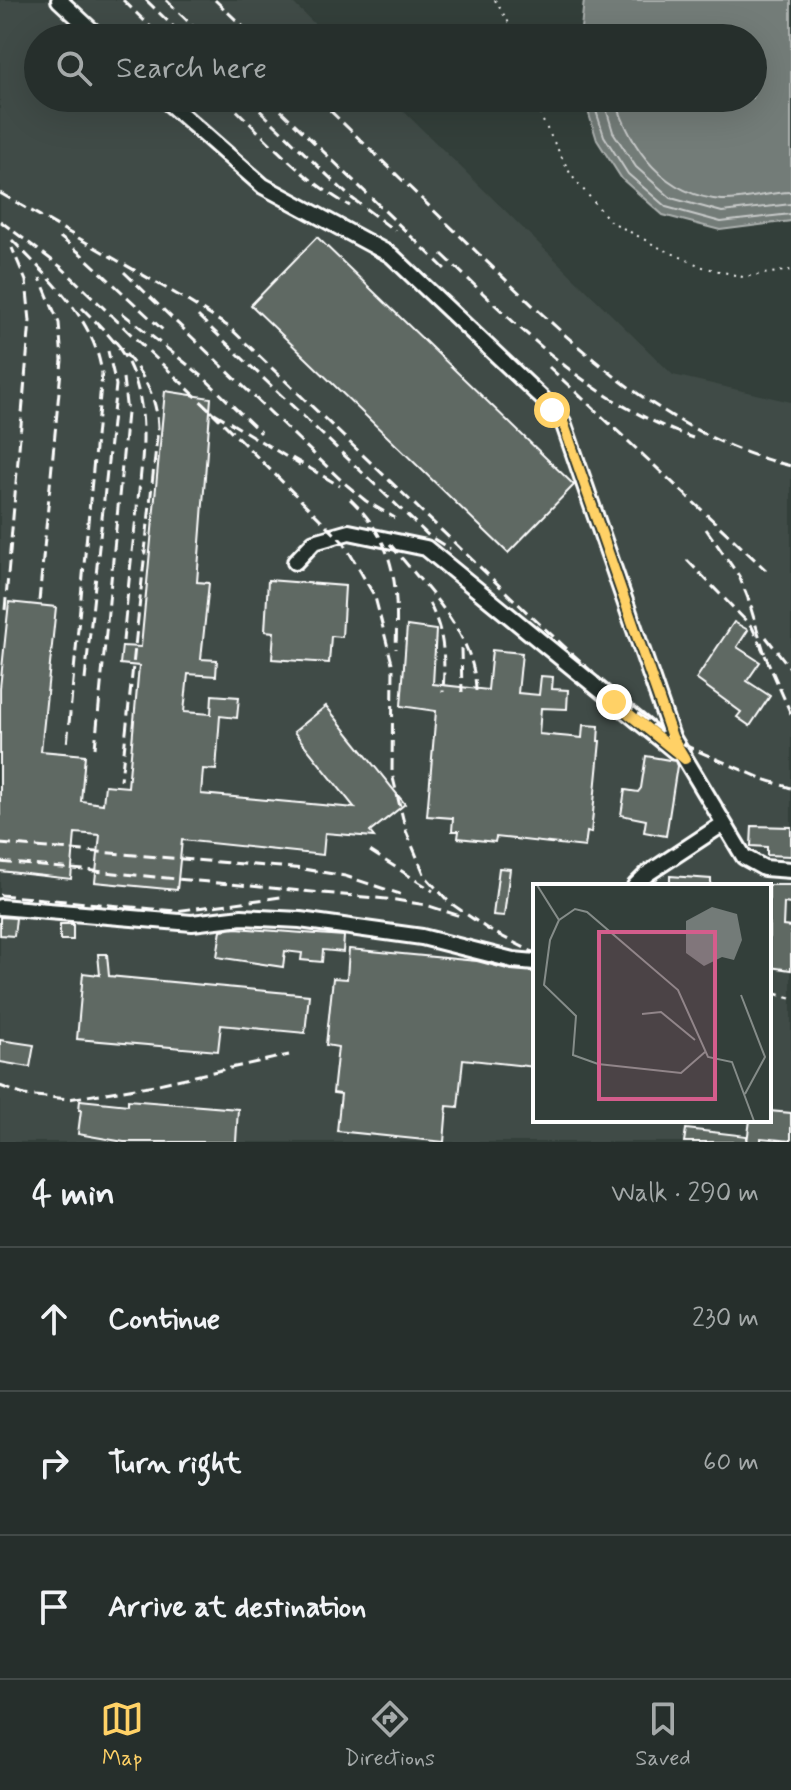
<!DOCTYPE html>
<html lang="en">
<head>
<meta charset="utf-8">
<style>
	:root { --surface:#262f2c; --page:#2e3734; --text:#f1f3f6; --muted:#a4a9a9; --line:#424a48; --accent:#ffd166 }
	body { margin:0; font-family:Mynerve,sans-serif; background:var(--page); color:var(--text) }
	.stop { position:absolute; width:24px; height:24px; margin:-18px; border:6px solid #ffd166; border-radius:50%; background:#fff }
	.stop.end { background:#ffd166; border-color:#fff; box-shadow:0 2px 8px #0008 }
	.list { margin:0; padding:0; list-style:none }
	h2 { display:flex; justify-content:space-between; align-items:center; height:104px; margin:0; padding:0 32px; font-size:34px }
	h2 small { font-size:26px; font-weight:400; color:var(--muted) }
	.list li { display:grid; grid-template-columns:52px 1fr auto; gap:24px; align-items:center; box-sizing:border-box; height:144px; padding:0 32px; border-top:2px solid var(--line) }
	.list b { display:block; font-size:30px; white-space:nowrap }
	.list em { font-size:26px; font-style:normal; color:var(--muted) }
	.icon { flex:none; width:44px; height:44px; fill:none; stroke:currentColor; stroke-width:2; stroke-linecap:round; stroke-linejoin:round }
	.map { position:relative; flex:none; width:791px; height:1142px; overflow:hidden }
	.search { position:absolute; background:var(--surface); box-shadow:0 8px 32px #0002; left:24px; right:24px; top:24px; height:88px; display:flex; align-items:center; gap:20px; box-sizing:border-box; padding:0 28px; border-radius:44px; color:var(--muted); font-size:30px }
	.sheet { height:536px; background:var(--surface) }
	nav { display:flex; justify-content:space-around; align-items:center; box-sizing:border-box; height:112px; border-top:2px solid var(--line); background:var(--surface); font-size:22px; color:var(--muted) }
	nav a { display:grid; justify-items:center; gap:4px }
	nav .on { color:var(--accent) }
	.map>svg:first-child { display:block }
</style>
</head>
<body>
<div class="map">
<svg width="791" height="1142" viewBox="0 0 791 1142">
	<rect width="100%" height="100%" fill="#333f3a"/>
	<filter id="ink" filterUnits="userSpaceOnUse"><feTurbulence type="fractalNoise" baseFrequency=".0125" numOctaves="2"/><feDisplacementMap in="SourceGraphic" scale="16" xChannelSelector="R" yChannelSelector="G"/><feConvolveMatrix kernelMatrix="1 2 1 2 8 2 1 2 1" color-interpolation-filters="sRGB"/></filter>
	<g filter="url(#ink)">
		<path fill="#404c47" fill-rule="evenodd" d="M0,0h290l39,38h-291v60h352l283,277 118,27v740h-791zM535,886h234v234h-234z"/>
		<polygon fill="#737b78" stroke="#abb0ae" stroke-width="2" points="584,0 791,0 791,221 720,230 663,215 622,179 597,140 584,98 753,98 753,38 580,38"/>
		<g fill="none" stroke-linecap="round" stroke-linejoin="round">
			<g stroke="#c7cac9" stroke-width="2">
				<polyline points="592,98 604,136 628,174 666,207 721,222 791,214"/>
				<polyline points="603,98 613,132 636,167 671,198 722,212 791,204"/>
				<path d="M615,98c16,52 49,97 107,102 22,1 47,-8 69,-8"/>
			</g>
		</g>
		<g fill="#5f6964" stroke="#fff" stroke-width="2">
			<polygon points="317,237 574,485 508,553 251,305"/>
			<polygon points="165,391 211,398 197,582 209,583 201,659 217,660 216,676 188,674 184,712 211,714 212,695 239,697 237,718 220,716 216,770 203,769 201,794 355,808 294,732 326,706 405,804 370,832 374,837 325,833 323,855 182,840 177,890 95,882 100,835 75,833 71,879 0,871 0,688 9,602 56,607 41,751 85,755 81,801 103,804 105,785 128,787 139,666 120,664 122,646 141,647"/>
			<polygon points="268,580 345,586 342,637 331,636 329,663 272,659 274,632 265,631"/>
			<polygon points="734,622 748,630 737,647 760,662 747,681 770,696 750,726 737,717 741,712 696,679"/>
			<polygon points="407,626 436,630 433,684 488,690 492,650 522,653 518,693 539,695 541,676 553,677 552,689 568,690 567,709 541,708 539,734 582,738 583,725 599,726 598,741 600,741 591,833 587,832 585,847 496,837 495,842 458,838 459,831 452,831 453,818 427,816 436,711 401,706"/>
			<polygon points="646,756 675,761 677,766 666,836 644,832 646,820 621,815 625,790 638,792 641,788"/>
			<polygon points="752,826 791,827 791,856 767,855 767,847 751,846"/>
			<polygon points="499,868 510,869 504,916 493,915"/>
			<polygon points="670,876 711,879 711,886 670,886"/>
			<polygon points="769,885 791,885 791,904 784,903 783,926 791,927 791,970 769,967"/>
			<polygon points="0,917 16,918 14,936 0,935"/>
			<rect x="60" y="924" width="13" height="16"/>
			<polygon points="236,928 344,936 343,952 323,950 322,962 301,960 302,953 285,951 283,967 217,957 221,930"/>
			<polygon points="349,949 477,961 511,970 535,972 535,1067 463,1059 458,1107 447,1106 444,1142 337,1131 341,1094 333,1093 338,1047 326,1045 333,978 347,979"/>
			<polygon points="98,954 107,954 109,976 309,995 305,1033 221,1025 218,1051 77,1039 83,973 100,975"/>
			<polygon points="0,1040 34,1045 30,1067 0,1062"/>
			<polygon points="80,1100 128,1105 128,1100 238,1109 236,1142 124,1142 78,1134 81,1110 79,1110"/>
			<polygon points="769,1111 791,1113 791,1141 761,1138 761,1142 747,1142 750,1120 769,1120"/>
			<polygon points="686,1129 747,1136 746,1142 684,1142"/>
		</g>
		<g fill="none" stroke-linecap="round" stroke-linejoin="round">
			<defs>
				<g id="minor">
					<polyline points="59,0 100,38"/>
					<polyline points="163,98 263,186 391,255 542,398 563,422 672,737 744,857 764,868 791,870"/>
					<polyline points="295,562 314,542 349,532 426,548 675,751"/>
					<polyline points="635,886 647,874 723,824"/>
					<polyline points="0,907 192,923 242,917 300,920 422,937 513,960 535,962"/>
				</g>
			</defs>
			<use href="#minor" stroke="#fff" stroke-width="20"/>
			<g stroke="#fff" stroke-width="2" stroke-dasharray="2 6" stroke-linecap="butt">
				<polyline points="495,0 518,38"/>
				<polyline points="536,98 542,119 571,175 610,221 658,247 703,267 743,277 791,270"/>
			</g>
			<use href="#minor" stroke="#26332d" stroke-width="14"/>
			<g stroke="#fff" stroke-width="3" stroke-dasharray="12 6" stroke-linecap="butt">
				<polyline points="123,0 162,38"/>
				<polyline points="146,0 185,38"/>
				<polyline points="166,0 205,38"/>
				<polyline points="215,0 255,38"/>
				<path d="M224,98c40,38 77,81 126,108"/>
				<polyline points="247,98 349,196 395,231"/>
				<polyline points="268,98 447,271"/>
				<path d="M317,98c55,53 111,107 166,160 91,87 182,178 308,208"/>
				<polyline points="0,193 183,298 229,327 531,616 636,712 663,733 691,748 763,779 791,788"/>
				<polyline points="0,221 61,267 211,411 300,465"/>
				<polyline points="60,237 81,254 164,331"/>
				<path d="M12,240c37,38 83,79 90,134l-35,371"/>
				<path d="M442,254c79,75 145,146 251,184"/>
				<polyline points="124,272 342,481 366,501 395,518"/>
				<path d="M82,308c18,18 36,34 47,57 23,48 12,102 7,153 -5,41 -9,82 -13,123"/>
				<polyline points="122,313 202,376 261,433"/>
				<polyline points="198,316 429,536 450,549"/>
				<path d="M114,340c24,28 43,50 44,88l-37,352"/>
				<polyline points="549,367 766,570"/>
				<polyline points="211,411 344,543 375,597 393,667 392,774 406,831 425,876 449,902 489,930 535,953"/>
				<polyline points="292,458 340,486"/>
				<path d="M350,499c47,45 48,88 46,150"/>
				<polyline points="706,529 739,576 752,608"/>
				<path d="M390,544c35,44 87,90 86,150"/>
				<polyline points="687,560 752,627 765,655 748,599"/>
				<polyline points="39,601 62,360 59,323 40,278"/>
				<path d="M429,603c16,30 16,56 14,89"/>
				<polyline points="5,610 30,321 26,281 12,248"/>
				<polyline points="766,637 791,669"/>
				<polyline points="461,648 462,692"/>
				<polyline points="765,655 791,714"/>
				<polyline points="85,680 116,385 108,351"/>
				<polyline points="95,748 127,413 123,378"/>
				<polyline points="0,844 304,869 345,876 400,894"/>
				<polyline points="370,851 433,891"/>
				<polyline points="0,862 396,900 426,905 460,916"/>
				<polyline points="0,895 175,911 281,897"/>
				<polyline points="769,992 791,998"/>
				<polyline points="0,1086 24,1095 69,1099 154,1085 289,1055"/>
			</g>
		</g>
	</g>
	<g fill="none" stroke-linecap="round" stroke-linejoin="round" filter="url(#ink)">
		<polyline stroke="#ffd166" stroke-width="10" points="552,410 563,422 672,737 685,759 614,702"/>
	</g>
	<g transform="translate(533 884)">
		<rect width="238" height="238" fill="#333f3a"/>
		<path d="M179,23l25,7 5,26 -8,20 -12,-3 -18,9 -18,-13v-32z" fill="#737b78"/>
		<path fill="none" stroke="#858c89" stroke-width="2" d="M4,1l22,35 16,-11 12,3 91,78 30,67 24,5 22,59M26,36l-9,20 -6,45 32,31 -3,39 25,9 83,9 24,-21M208,111l24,62 -20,37M109,130l19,-2 34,28"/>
		<path fill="#d45d8c" fill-opacity="0.15" stroke="#d45d8c" stroke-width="4" d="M66,48h116v167h-116z"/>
		<rect width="238" height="238" fill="none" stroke="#fff" stroke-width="4"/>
	</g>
</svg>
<div class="stop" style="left:552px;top:410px"></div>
<div class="stop end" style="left:614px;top:702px"></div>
<div class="search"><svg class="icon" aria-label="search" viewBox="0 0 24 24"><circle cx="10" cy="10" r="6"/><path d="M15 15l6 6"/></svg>Search here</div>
</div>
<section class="sheet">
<h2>4 min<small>Walk · 290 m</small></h2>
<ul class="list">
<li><svg class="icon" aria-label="ahead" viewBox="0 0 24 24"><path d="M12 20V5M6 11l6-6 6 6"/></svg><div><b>Continue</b></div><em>230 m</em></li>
<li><svg class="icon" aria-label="right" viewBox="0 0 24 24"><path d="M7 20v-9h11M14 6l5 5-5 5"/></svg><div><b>Turn right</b></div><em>60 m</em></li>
<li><svg class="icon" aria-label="arrive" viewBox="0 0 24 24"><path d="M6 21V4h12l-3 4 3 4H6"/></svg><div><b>Arrive at destination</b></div></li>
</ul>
</section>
<nav>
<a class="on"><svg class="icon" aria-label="map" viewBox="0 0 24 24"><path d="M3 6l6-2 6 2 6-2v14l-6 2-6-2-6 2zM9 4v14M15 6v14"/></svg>Map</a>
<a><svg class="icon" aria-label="directions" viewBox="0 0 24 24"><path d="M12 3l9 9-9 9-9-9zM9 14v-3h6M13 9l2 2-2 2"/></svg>Directions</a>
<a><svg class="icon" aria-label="saved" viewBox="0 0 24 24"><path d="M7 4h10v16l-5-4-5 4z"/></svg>Saved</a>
</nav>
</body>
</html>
